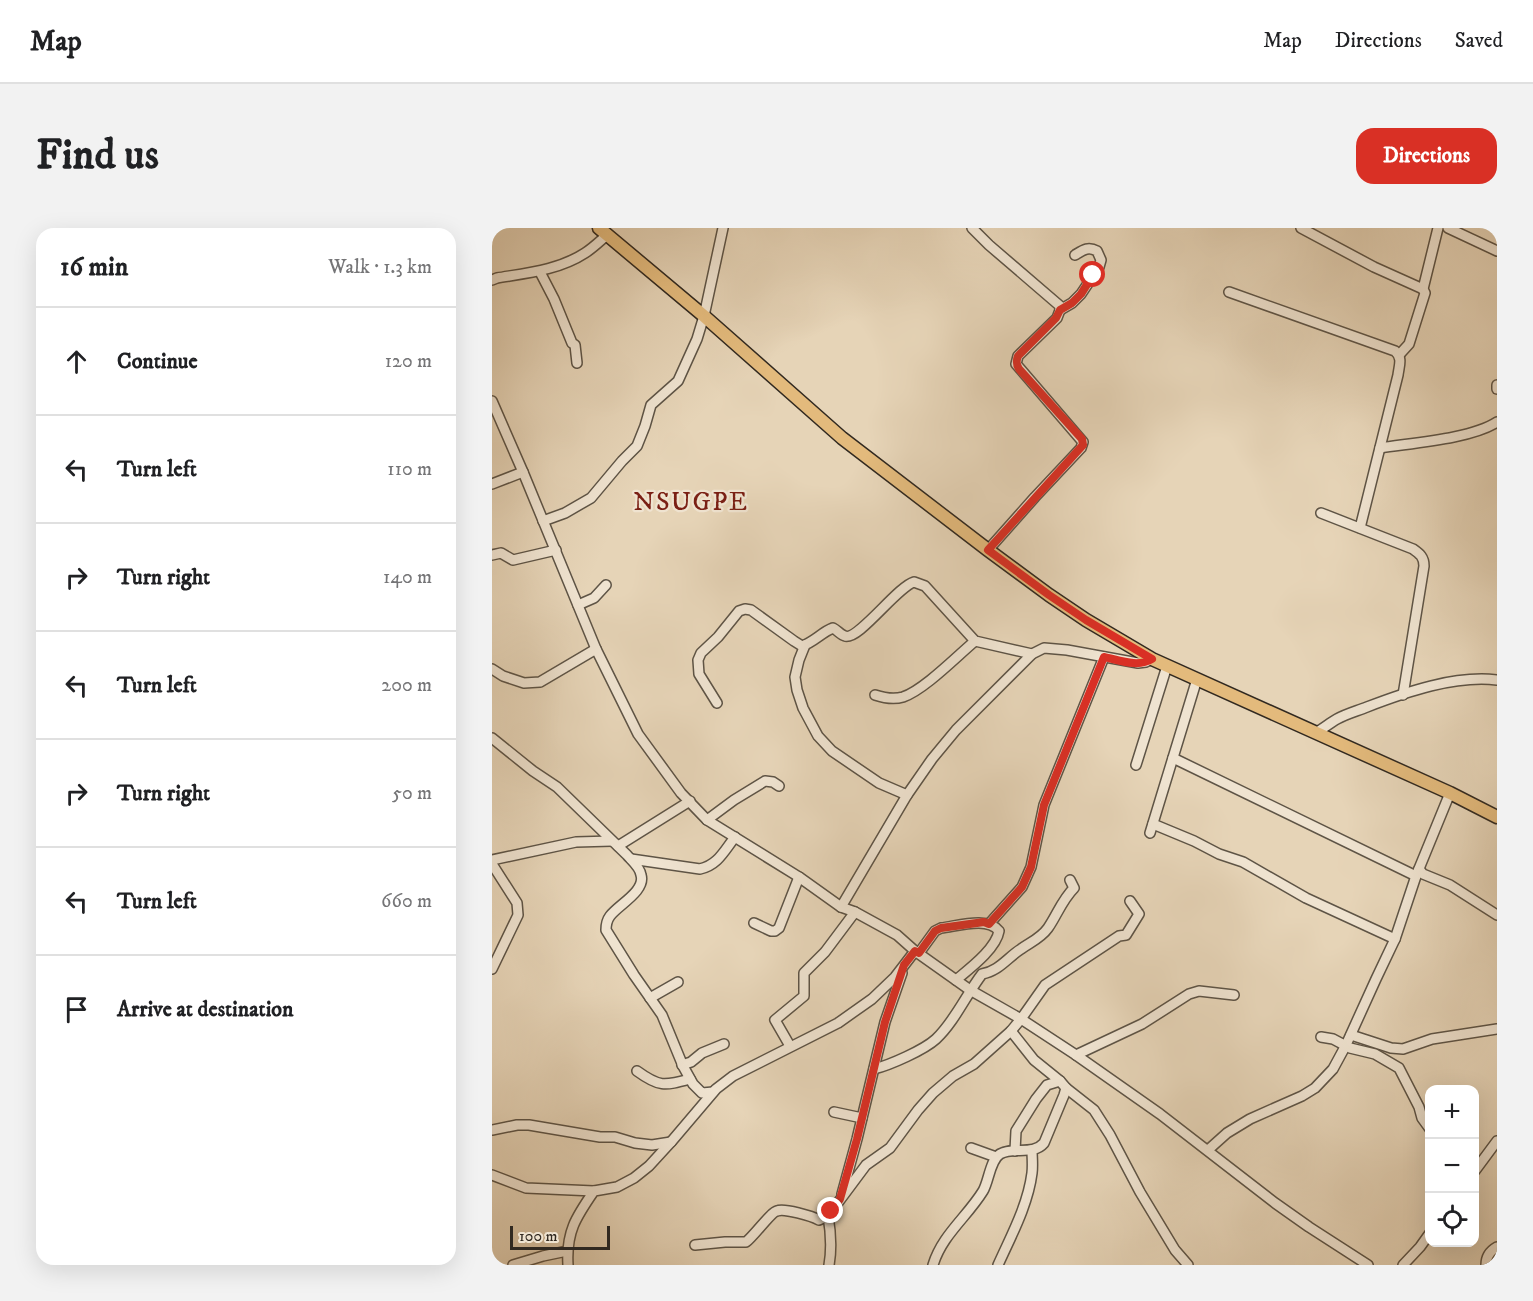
<!DOCTYPE html>
<html lang="en">
<head>
<meta charset="utf-8">
<style>
	:root { --surface:#fff; --page:#f2f2f2; --text:#202124; --muted:#757577; --line:#e0e0e0; --accent:#d93025 }
	body { margin:0; font-family:"IM FELL DW Pica",serif; background:var(--page); color:var(--text) }
	.controls { position:absolute; right:18px; bottom:18px; display:grid; overflow:hidden; border-radius:12px; box-shadow:0 6px 24px #0002 }
	.controls button { width:54px; height:54px; display:grid; place-items:center; padding:0; border:0; border-bottom:2px solid var(--line); background:var(--surface); color:var(--text); font:30px sans-serif }
	.scale { position:absolute; left:18px; bottom:15px; width:100px; box-sizing:border-box; padding-left:6px; border:3px solid #312920; border-top:0; font-size:16px; line-height:21px; white-space:nowrap; color:#312920; -webkit-text-stroke:4px #efe3d0; paint-order:stroke }
	.stop { position:absolute; width:18px; height:18px; margin:-14px; border:4px solid #d93025; border-radius:50%; background:#fff }
	.stop.end { background:#d93025; border-color:#fff; box-shadow:0 2px 6px #0008 }
	.list { margin:0; padding:0; list-style:none }
	h2 { display:flex; justify-content:space-between; align-items:center; height:78px; margin:0; padding:0 24px; font-size:26px }
	h2 small { font-size:20px; font-weight:400; color:var(--muted) }
	.list li { display:grid; grid-template-columns:39px 1fr auto; gap:18px; align-items:center; box-sizing:border-box; height:108px; padding:0 24px; border-top:2px solid var(--line) }
	.list b { display:block; font-size:22px; white-space:nowrap }
	.list em { font-size:20px; font-style:normal; color:var(--muted) }
	.icon { flex:none; width:33px; height:33px; fill:none; stroke:currentColor; stroke-width:2; stroke-linecap:round; stroke-linejoin:round }
	.map { position:relative; flex:none; width:1005px; height:1037px; overflow:hidden; border-radius:18px }
	header { display:flex; align-items:center; gap:36px; box-sizing:border-box; height:84px; padding:0 30px; background:var(--surface); border-bottom:2px solid var(--line) }
	header strong { font-size:28px }
	nav { display:flex; gap:33px; margin-inline-start:auto; font-size:21px }
	.intro { display:flex; align-items:center; justify-content:space-between; box-sizing:border-box; height:144px; padding:0 36px }
	h1 { margin:0; font-size:42px }
	.button { padding:15px 27px; border-radius:18px; background:var(--accent); color:#fff; font-size:21px; font-weight:700 }
	main { display:flex; gap:36px; padding:0 36px }
	aside { flex:1; background:var(--surface); border-radius:18px; box-shadow:0 6px 24px #0002 }
	.map>svg:first-child { display:block }
</style>
</head>
<body>
<header>
<strong>Map</strong>
<nav><a>Map</a><a>Directions</a><a>Saved</a></nav>
</header>
<div class="intro"><h1>Find us</h1><a class="button">Directions</a></div>
<main>
<aside>
<h2>16 min<small>Walk · 1.3 km</small></h2>
<ul class="list">
<li><svg class="icon" aria-label="ahead" viewBox="0 0 24 24"><path d="M12 20V5M6 11l6-6 6 6"/></svg><div><b>Continue</b></div><em>120 m</em></li>
<li><svg class="icon" aria-label="left" viewBox="0 0 24 24"><path d="M17 20v-9H6M10 6l-5 5 5 5"/></svg><div><b>Turn left</b></div><em>110 m</em></li>
<li><svg class="icon" aria-label="right" viewBox="0 0 24 24"><path d="M7 20v-9h11M14 6l5 5-5 5"/></svg><div><b>Turn right</b></div><em>140 m</em></li>
<li><svg class="icon" aria-label="left" viewBox="0 0 24 24"><path d="M17 20v-9H6M10 6l-5 5 5 5"/></svg><div><b>Turn left</b></div><em>200 m</em></li>
<li><svg class="icon" aria-label="right" viewBox="0 0 24 24"><path d="M7 20v-9h11M14 6l5 5-5 5"/></svg><div><b>Turn right</b></div><em>50 m</em></li>
<li><svg class="icon" aria-label="left" viewBox="0 0 24 24"><path d="M17 20v-9H6M10 6l-5 5 5 5"/></svg><div><b>Turn left</b></div><em>660 m</em></li>
<li><svg class="icon" aria-label="arrive" viewBox="0 0 24 24"><path d="M6 21V4h12l-3 4 3 4H6"/></svg><div><b>Arrive at destination</b></div></li>
</ul>
</aside>
<div class="map">
<svg width="1005" height="1037" viewBox="0 0 1005 1037">
	<rect width="100%" height="100%" fill="#e6d4b7"/>
	<filter id="stains"><feTurbulence type="fractalNoise" baseFrequency=".00333" numOctaves="4"/><feColorMatrix values="0 0 0 0 .2 0 0 0 0 .09 0 0 0 0 .02 0 0 0 .5 -.17"/></filter>
	<radialGradient id="worn" r=".72"><stop offset=".6" stop-color="#630" stop-opacity="0"/><stop offset="1" stop-color="#630" stop-opacity=".3"/></radialGradient>
	<g fill="none" stroke-linecap="round" stroke-linejoin="round">
		<defs>
			<g id="minor">
				<polyline points="480,0 497,17 568,78 568,82 565,90 526,128 524,136 591,214 589,220 543,269 496,322"/>
				<polyline points="809,0 882,39 931,61"/>
				<polyline points="956,0 1005,23"/>
				<polyline points="48,44 62,71 80,115 83,117 85,135"/>
				<path d="M0,52l5,-2c30,-5 62,-8 88,-25 8,-5 15,-12 22,-18"/>
				<path d="M737,64l166,59c8,7 4,15 3,24l-38,153"/>
				<path d="M568,82l12,-7 9,-9 18,-27 2,-7 -4,-9c-9,-5 -14,-1 -22,4"/>
				<polyline points="907,127 917,116 933,65 931,61 946,0"/>
				<polyline points="1005,157 1005,161"/>
				<polyline points="0,173 31,244 104,421 146,506 189,565 215,592 307,649 349,679 363,684 405,707 423,723 478,762 529,791 584,827 668,886 783,975 817,999 876,1037"/>
				<path d="M888,220c31,-5 91,-9 117,-26"/>
				<polyline points="0,256 31,244"/>
				<path d="M829,285l92,36c7,5 11,8 11,17l-21,129"/>
				<polyline points="51,293 73,285 99,270 130,233 145,218 153,198 159,177 186,153 205,111 212,88 231,0"/>
				<polyline points="0,327 9,325 21,332 64,322"/>
				<polyline points="86,377 102,370 114,357"/>
				<polyline points="313,417 307,432 303,449 305,462 311,480 326,508 340,523 387,555 415,567"/>
				<polyline points="0,441 11,448 32,455 48,454 104,421"/>
				<path d="M383,467c9,3 18,5 28,2 21,-7 54,-41 72,-56"/>
				<path d="M225,475l-18,-29 -1,-14 3,-7 17,-16 21,-26 6,-2 6,1 43,31 8,5c12,-4 20,-14 31,-18 4,2 8,7 12,8 13,5 52,-49 69,-54l11,4 50,55 57,13"/>
				<path d="M825,504c7,-4 13,-9 20,-13 9,-5 20,-8 30,-12 39,-15 88,-32 130,-27"/>
				<path d="M0,510l41,33 24,16 70,68c4,5 13,12 14,20 5,16 -23,30 -31,41 -3,4 -4,8 -4,14l28,45 28,40 21,51 10,18 9,9 11,-1"/>
				<polyline points="681,530 924,648"/>
				<polyline points="644,537 675,438"/>
				<polyline points="215,592 242,572 273,553 281,554 287,558"/>
				<polyline points="661,596 702,613 727,626 751,634 814,670 903,711"/>
				<polyline points="658,605 705,451"/>
				<polyline points="126,618 198,573"/>
				<path d="M139,631l69,10c18,-4 24,-18 35,-32"/>
				<polyline points="0,632 84,614 120,613"/>
				<polyline points="0,636 25,675 26,687 0,741"/>
				<polyline points="927,641 931,646 958,657 1005,687"/>
				<polyline points="349,679 415,567 440,531 464,502 540,426 552,420 575,422 646,435 654,434 660,431"/>
				<polyline points="262,695 279,703 283,703 287,700 307,649"/>
				<polyline points="497,696 530,659 539,639 552,577 612,429"/>
				<path d="M427,725l16,-22 6,-3c17,-2 47,-12 58,3 -3,18 -30,38 -43,49"/>
				<polyline points="158,770 186,754"/>
				<polyline points="859,807 899,820 911,821 940,811 1005,801"/>
				<polyline points="829,809 841,811 858,820 883,826 907,840 927,879 930,890 938,901"/>
				<polyline points="298,818 283,792 312,768 312,745 333,724 363,684"/>
				<polyline points="584,827 650,796 697,766 707,763 742,767"/>
				<polyline points="190,837 199,834 210,825 232,816"/>
				<path d="M382,841c16,-4 50,-19 62,-30 19,-18 30,-44 46,-65 17,-3 25,-16 39,-25 10,-7 20,-11 27,-21 9,-13 14,-28 26,-40l-4,-8"/>
				<path d="M145,843c22,16 27,15 53,8"/>
				<polyline points="574,860 602,882 618,907 648,964 683,1022 696,1037"/>
				<polyline points="342,884 370,890"/>
				<polyline points="0,902 25,897 37,897 108,909 123,909 143,915 160,917 179,914"/>
				<polyline points="479,920 504,929"/>
				<polyline points="716,922 735,905 758,891 810,868 823,860 841,841 854,817 884,751 903,711 924,648 958,565"/>
				<polyline points="523,923 524,903 544,871 555,857 568,853"/>
				<polyline points="982,944 1005,913"/>
				<polyline points="0,947 34,960 102,963"/>
				<polyline points="350,966 365,911 393,794 410,745"/>
				<path d="M336,988c3,17 4,32 1,49"/>
				<path d="M203,1017l30,-3h21c8,-6 25,-30 31,-31 7,-3 35,5 42,9l9,-4 38,-51 24,-17 28,-38 15,-17 20,-17 21,-12 37,-33 10,-12 24,-34 74,-49 7,-1 13,-21 -9,-13"/>
				<polyline points="21,1037 51,1028 75,1023"/>
				<path d="M76,1037c-2,-33 8,-48 26,-74l23,-4 17,-9 15,-12 22,-24 45,-53 17,-13 105,-53 34,-24 23,-22 20,-26"/>
				<path d="M441,1037c9,-30 34,-48 50,-74 6,-10 7,-31 17,-37 13,-8 33,2 44,-11l20,-48 2,-7 -6,-7 -26,-21 -23,-29"/>
				<path d="M506,1037c13,-29 30,-60 34,-92 1,-8 0,-16 0,-23"/>
				<polyline points="911,1037 928,1019 938,1005"/>
				<path d="M994,1037c0,-9 4,-14 11,-18"/>
			</g>
			<polyline id="major" points="107,0 212,88 350,210 496,322 557,367 594,392 660,431 958,565 1005,589"/>
		</defs>
		<use href="#minor" stroke="#5e5446" stroke-width="12"/>
		<use href="#major" stroke="#312920" stroke-width="15"/>
		<use href="#minor" stroke="#efe3d0" stroke-width="9"/>
		<use href="#major" stroke="#e3ba7c" stroke-width="12"/>
	</g>
	<g fill="none" stroke-linecap="round" stroke-linejoin="round">
		<path stroke="#d93025" stroke-width="8" d="M339,983l9,-12 17,-60 28,-117 19,-57 11,-14 4,2 16,-22 6,-3 43,-6 5,2 33,-37 9,-20 13,-62 60,-148c15,3 34,11 48,2l-66,-39 -37,-25 -61,-45 95,-105 -1,-6 -63,-70c-3,-5 -3,-8 -1,-13l38,-38 4,-8 12,-7 9,-9 12,-19"/>
	</g>
	<g text-anchor="middle" dominant-baseline="central" stroke-width="4.5" stroke-linejoin="round" paint-order="stroke">
		<g font-size="26" letter-spacing="1.5" fill="#7a1f14" stroke="#efe3d0">
			<text x="199" y="274">NSUGPE</text>
		</g>
	</g>
	<rect width="100%" height="100%" filter="url(#stains)"/>
	<rect width="100%" height="100%" fill="url(#worn)"/>
</svg>
<div class="controls">
<button>+</button>
<button>−</button>
<button><svg class="icon" aria-label="locate" viewBox="0 0 24 24"><circle cx="12" cy="12" r="6"/><path d="M12 2v4M12 18v4M2 12h4M18 12h4"/></svg></button>
</div>
<div class="scale">100 m</div>
<div class="stop" style="left:601px;top:47px"></div>
<div class="stop end" style="left:339px;top:983px"></div>
</div>
</main>
</body>
</html>
